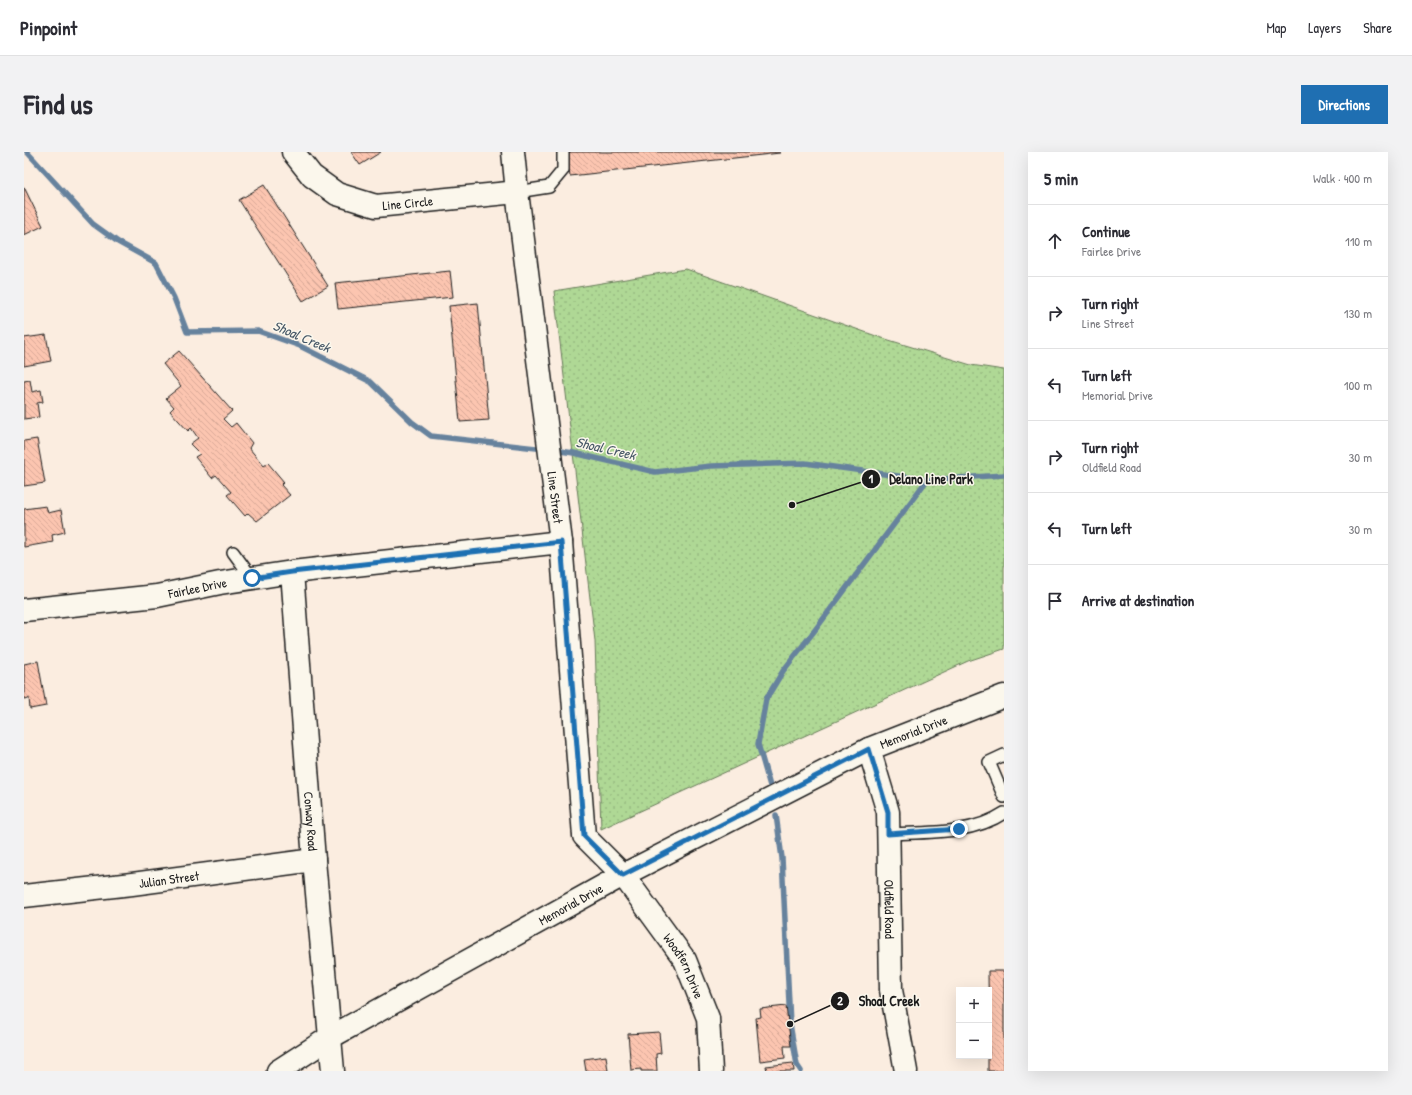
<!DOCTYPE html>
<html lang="en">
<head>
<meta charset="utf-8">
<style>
	:root { --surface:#fff; --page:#f2f2f3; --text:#2b2b33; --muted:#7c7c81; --line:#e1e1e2; --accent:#1f6fb2 }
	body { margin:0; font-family:"Patrick Hand",sans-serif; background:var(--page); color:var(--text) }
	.controls { position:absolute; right:12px; bottom:12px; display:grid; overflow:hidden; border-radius:0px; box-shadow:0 4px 16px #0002 }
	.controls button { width:36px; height:36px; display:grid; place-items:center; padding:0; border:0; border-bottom:1px solid var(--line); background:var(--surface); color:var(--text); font:20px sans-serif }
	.stop { position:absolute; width:12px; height:12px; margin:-9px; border:3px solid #1f6fb2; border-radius:50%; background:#fff }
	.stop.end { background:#1f6fb2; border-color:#fff; box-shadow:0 1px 4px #0008 }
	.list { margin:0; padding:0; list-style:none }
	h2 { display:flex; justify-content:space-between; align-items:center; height:52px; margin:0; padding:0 16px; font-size:17px }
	h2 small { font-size:13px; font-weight:400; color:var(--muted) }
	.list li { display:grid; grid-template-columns:26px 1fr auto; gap:12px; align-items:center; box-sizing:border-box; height:72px; padding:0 16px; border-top:1px solid var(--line) }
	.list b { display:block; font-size:15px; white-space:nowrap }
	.list p { margin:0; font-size:13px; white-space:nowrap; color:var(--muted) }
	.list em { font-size:13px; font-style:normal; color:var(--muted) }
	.icon { flex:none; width:22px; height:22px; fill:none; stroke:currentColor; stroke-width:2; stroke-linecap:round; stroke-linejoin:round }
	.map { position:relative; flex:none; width:980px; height:919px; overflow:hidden; border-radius:0px }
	header { display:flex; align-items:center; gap:24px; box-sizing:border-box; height:56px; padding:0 20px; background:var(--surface); border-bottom:1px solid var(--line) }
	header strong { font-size:19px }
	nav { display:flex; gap:22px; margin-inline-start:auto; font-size:14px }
	.intro { display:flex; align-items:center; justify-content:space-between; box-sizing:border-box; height:96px; padding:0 24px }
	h1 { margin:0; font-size:28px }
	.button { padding:10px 18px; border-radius:0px; background:var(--accent); color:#fff; font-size:14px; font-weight:700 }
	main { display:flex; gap:24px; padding:0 24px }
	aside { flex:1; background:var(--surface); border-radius:0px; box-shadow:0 4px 16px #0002 }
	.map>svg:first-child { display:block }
</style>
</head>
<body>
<header>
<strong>Pinpoint</strong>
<nav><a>Map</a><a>Layers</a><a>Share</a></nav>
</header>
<div class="intro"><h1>Find us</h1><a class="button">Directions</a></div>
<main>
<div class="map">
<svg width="980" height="919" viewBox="0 0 980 919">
	<defs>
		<pattern id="park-dots" width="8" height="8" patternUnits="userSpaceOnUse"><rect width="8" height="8" fill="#afd895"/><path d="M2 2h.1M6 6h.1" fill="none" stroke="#96b980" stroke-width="1.8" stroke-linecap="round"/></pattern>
		<pattern id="building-back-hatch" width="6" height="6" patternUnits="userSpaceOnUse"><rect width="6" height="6" fill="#fcc5b0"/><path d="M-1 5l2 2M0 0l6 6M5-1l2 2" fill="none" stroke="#d7a997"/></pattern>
	</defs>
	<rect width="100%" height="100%" fill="#fbede0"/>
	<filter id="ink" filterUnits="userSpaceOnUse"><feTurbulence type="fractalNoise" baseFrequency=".025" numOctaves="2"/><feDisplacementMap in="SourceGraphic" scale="8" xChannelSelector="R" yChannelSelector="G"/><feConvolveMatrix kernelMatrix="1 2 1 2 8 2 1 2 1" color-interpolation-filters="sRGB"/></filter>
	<g filter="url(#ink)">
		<polygon fill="url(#park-dots)" stroke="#667a58" points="662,117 855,185 947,213 980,218 980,497 944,509 577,677 571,489 530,139"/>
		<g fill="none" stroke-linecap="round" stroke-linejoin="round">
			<g stroke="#66829d" stroke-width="5.5">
				<polyline points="3,0 69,72 94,90 132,111 150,146 163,180 234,179 276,194 347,230 388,270 407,284 521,297"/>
				<polyline points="529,298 550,301 631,320 687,314 781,311 903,328 980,323"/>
				<polyline points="748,641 734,592 742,547 759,519 791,478 903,328"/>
				<polyline points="752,663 758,706 766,872 773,913 777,919"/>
			</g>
		</g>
		<g fill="url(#building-back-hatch)" stroke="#1c1c1c">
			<polygon points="327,0 357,0 336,13"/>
			<polygon points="543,0 756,0 756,1 546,24"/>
			<polygon points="240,33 304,134 279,149 215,48"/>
			<polygon points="0,35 19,74 0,83"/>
			<polygon points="426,119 429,145 314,157 311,131"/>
			<polygon points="454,151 465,268 436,270 425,154"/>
			<polygon points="22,183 27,209 0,214 0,186"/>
			<polygon points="155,199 208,259 199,267 207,275 212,271 228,291 225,296 240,314 244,311 260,330 257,333 266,343 233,369 224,361 221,364 203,343 207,340 192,323 188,326 171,305 176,302 166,292 174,286 167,276 164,279 146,259 150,255 142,246 157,234 139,212"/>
			<polygon points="6,228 8,240 17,238 19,250 13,251 15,265 0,267 0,229"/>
			<polygon points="13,287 21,331 0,334 0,289"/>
			<polygon points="22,354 24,361 37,358 41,380 28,383 29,390 0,395 0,357"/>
			<polygon points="14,509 22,554 6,557 5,546 0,547 0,512"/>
			<polygon points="964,819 980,819 980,919 964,919 964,904 965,904"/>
			<polygon points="762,854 767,894 760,894 761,906 736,909 732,866 737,865 736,857"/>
			<polygon points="635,880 637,901 632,902 633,919 617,919 617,917 607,918 604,882"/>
			<polygon points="582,904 584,919 562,919 560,907"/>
			<polygon points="769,911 770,919 743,919 742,914"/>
		</g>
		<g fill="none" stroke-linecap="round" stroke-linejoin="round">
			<defs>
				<g id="lane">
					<polyline points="493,40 525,35 539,18 539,0"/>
					<polyline points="209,400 228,426"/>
					<polyline points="980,603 965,610 980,645"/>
					<path d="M864,682c38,-2 83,1 116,-21"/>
				</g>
				<g id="street">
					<path id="s1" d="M269,0l19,24 25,18 39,12 141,-14"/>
					<path id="s2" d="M268,420l22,288 19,211"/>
					<path id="s3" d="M0,458l133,-14 63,-13 72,-11 269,-30"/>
					<path id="s4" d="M845,597l19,63 3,178 15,81"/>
					<path id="s5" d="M599,723l62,85 23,58 3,53"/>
					<path id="s6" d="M0,744l108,-12 182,-24"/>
				</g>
				<g id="secondary">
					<path id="s7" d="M489,0l4,40 44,350 23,294 39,39"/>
				</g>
				<g id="primary">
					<path id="s8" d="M254,919l51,-33 294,-163 246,-126 135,-53"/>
				</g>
			</defs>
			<use href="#lane" stroke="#1c1c1c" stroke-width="14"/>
			<use href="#street" stroke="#1c1c1c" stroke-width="25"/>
			<use href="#secondary" stroke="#1c1c1c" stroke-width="25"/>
			<use href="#primary" stroke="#1c1c1c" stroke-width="25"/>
			<use href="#lane" stroke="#fbf7ec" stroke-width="11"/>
			<use href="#street" stroke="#fbf7ec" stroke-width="22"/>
			<use href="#secondary" stroke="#fbf7ec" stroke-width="22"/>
			<use href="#primary" stroke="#fbf7ec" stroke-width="22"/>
		</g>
	</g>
	<g fill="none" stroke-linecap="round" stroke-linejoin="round" filter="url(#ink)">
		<polyline stroke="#1f6fb2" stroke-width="5" points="228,426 268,420 537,390 560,684 599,723 845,597 864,660 864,682 935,677"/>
	</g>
	<g text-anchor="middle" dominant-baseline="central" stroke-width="3" stroke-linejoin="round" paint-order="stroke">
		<g font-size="13" fill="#1c1c1c" stroke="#fbf7ec">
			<text stroke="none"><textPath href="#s1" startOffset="134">Line Circle</textPath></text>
			<text stroke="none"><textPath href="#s7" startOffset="348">Line Street</textPath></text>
			<text stroke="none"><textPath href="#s3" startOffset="175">Fairlee Drive</textPath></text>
			<text stroke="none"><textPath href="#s8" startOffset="721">Memorial Drive</textPath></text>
			<text stroke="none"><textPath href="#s2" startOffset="250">Conway Road</textPath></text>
			<text stroke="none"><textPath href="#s6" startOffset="146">Julian Street</textPath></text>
			<text stroke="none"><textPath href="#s8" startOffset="337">Memorial Drive</textPath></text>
			<text stroke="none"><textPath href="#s4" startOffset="163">Oldfield Road</textPath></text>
			<text stroke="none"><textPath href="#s5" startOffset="110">Woodfern Drive</textPath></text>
		</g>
		<g font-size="14" font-style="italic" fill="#475867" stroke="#fbf7ec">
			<text transform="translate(278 184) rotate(23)">Shoal Creek</text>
			<text transform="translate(582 296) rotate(13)">Shoal Creek</text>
		</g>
	</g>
	<path fill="none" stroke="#1c1c1c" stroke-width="1.5" d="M768 353L847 327M766 872L816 849"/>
	<g fill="#1c1c1c" stroke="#fbf7ec" stroke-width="1.5">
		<circle cx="768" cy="353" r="4"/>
		<circle cx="766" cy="872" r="4"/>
		<circle cx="847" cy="327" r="10"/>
		<circle cx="816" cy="849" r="10"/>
	</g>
	<g font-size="12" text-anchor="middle" font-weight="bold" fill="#fff">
		<text x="847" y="331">1</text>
		<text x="816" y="853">2</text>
	</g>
	<g font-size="14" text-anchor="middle" font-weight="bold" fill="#1c1c1c" stroke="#fbf7ec" stroke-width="3" stroke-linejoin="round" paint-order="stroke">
		<text x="907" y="332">Delano Line Park</text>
		<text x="865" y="854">Shoal Creek</text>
	</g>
</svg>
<div class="controls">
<button>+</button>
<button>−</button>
</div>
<div class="stop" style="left:228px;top:426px"></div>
<div class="stop end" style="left:935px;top:677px"></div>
</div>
<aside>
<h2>5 min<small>Walk · 400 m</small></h2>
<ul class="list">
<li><svg class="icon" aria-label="ahead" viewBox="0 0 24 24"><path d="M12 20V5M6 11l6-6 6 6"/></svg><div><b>Continue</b><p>Fairlee Drive</p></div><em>110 m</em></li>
<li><svg class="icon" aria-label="right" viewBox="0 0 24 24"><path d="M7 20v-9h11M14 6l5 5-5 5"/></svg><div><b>Turn right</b><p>Line Street</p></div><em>130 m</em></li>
<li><svg class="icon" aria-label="left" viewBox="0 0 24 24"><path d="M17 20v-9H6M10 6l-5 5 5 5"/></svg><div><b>Turn left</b><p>Memorial Drive</p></div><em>100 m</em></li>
<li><svg class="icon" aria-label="right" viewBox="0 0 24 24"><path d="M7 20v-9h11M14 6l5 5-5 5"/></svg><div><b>Turn right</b><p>Oldfield Road</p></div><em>30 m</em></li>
<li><svg class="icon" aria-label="left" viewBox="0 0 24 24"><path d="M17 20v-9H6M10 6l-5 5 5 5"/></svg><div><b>Turn left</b></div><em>30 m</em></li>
<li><svg class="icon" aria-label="arrive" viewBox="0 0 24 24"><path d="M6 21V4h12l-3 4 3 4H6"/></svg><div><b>Arrive at destination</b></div></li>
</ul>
</aside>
</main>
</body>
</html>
